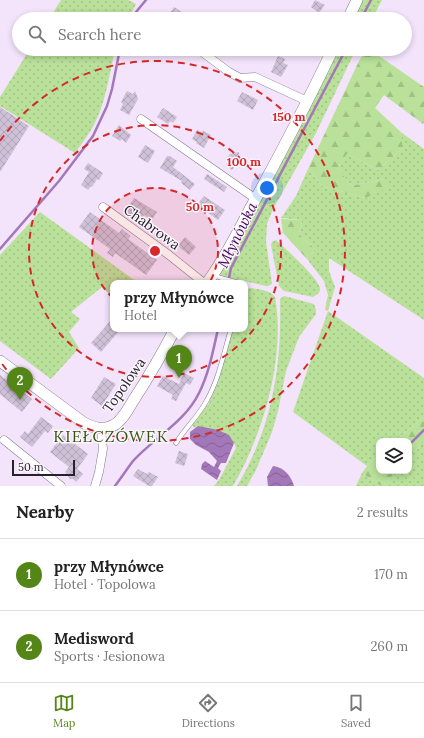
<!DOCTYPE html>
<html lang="en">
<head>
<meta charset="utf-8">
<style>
	:root { --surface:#fff; --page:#f2f2f2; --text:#222; --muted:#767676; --line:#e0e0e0; --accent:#548517 }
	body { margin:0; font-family:Lora,serif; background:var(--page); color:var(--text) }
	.controls { position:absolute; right:12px; bottom:12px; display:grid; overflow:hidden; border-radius:8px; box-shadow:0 2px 6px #0003 }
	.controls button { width:36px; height:36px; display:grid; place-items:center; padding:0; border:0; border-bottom:1px solid var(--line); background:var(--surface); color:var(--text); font:20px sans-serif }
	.scale { position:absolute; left:12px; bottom:10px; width:63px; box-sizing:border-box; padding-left:4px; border:2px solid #27222a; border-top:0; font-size:11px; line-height:14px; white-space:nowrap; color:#27222a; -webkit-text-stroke:3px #fbf5fe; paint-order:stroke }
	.you { position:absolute; left:267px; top:188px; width:14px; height:14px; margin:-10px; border:3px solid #fff; border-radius:50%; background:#1a73e8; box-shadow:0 0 0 6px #1a73e833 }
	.badge { display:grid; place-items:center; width:26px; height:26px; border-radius:50%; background:var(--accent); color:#fff; font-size:13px; font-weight:700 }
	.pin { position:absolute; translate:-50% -33px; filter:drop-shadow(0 1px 2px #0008) }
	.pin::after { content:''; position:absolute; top:21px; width:14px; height:12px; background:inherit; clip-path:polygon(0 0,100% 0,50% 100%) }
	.popup { position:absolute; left:110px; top:280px; width:138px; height:52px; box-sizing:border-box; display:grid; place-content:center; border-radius:8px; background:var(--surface); filter:drop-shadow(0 1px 3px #0005); font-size:13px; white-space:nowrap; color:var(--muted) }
	.popup b { font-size:15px; color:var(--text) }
	.popup::after { content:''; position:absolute; left:50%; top:100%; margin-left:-8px; border:8px solid transparent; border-top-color:var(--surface) }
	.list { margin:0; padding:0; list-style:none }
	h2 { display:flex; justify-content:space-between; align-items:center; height:52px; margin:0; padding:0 16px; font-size:17px }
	h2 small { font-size:13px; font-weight:400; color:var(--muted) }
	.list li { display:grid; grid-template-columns:26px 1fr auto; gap:12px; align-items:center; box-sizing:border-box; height:72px; padding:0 16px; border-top:1px solid var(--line) }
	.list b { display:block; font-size:15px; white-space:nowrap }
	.list p { margin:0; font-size:13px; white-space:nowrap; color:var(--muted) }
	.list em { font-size:13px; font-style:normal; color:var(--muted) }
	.icon { flex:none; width:22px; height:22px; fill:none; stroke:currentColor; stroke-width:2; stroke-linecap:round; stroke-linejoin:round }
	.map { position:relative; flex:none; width:424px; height:486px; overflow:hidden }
	.search { position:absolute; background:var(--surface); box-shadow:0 2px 6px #0003; left:12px; right:12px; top:12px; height:44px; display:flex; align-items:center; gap:10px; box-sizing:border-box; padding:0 14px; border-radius:22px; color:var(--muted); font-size:15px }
	.sheet { height:196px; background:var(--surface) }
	nav { display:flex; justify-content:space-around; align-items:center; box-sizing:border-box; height:56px; border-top:1px solid var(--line); background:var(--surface); font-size:11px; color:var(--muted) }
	nav a { display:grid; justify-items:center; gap:2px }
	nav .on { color:var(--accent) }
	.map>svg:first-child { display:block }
</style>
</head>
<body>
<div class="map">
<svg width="424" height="486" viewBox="0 0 424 486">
	<defs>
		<pattern id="grass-dots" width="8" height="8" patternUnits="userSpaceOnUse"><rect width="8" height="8" fill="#b9e199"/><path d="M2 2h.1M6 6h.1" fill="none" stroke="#9fc184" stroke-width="1.8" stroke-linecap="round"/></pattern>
		<pattern id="forest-firs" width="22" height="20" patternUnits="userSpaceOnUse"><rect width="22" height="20" fill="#b9e199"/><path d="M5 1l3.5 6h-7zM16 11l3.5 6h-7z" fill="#9fc184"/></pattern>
		<pattern id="water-waves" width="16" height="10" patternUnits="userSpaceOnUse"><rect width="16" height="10" fill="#a378b9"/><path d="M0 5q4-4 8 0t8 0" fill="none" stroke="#856297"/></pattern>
		<pattern id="building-cross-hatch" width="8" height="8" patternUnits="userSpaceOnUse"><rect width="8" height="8" fill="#cec0d6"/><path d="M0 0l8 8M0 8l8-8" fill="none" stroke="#b1a5b8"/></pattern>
	</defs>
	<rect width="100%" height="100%" fill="#f3e3fb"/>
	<g fill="url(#grass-dots)">
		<polygon points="61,0 128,0 136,4 128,19 49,19"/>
		<polygon points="362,0 382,0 372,19 352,19"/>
		<path d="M30,49h85c-5,23 -8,45 -17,67 -5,13 -15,26 -23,37l-75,-47v-9z"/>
		<polygon points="338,49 356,49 316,133 272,211 267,224 266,242 272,284 268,286 266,286 223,276 220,274"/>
		<polygon points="402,133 424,149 424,320 329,258 329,271 335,287 328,311 424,378 424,417 395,441 379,441 379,455 367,466 293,412 328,311 325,309 328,295 324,281 307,259 315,249 300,235 302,220 281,218 296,196 308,169 322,186 365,198 384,179 351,186 338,168 347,154 378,170 402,149"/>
		<polygon points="40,212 137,282 113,283 113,297 102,287 71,312 80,319 69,332 79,348 51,379 0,341 0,255"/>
		<path d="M276,240c9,8 42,38 44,48 1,5 -4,7 -7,9l-29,-6 -5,-5 -8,-41 1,-3z"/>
		<path d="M250,288c8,1 20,2 25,9 11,61 -12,137 -42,189h-19l5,-6 17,-32 -2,-5 -36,-17 -3,2 -3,-3 17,-22 9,-20 15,-54h12v-39z"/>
		<path d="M284,296l30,8 2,6v4l-17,23 -13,34 -8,40 -6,21 -16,38 -9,16h-10c35,-58 45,-120 43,-187z"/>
		<polygon points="424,441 424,486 383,486 397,471 409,471 409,458"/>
		<polygon points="362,473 381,486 356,486"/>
	</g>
	<g fill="url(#forest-firs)">
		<polygon points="367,49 369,49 424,87 424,122 423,124 384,95 375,108 402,133 402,149 378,170 347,154 338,168 351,186 384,179 390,187 365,198 322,186 308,169 359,61"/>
		<polygon points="281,219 302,220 300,235 315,249 307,259 283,233"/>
		<polygon points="424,417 424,441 409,458 409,441 395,441"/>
		<polygon points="379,455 379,471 397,471 383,486 381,486 362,473 367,466"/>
	</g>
	<g fill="url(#water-waves)">
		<polygon points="198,426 218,430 229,435 234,443 226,463 221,463 218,468 221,471 217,480 201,469 202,464 205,461 214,467 217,461 209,452 196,445 190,439 190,432"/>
		<path d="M273,466c11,1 18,10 21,20h-26l-1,-9z"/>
	</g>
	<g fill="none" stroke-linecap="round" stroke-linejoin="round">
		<g stroke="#a378b9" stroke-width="2.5">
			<polyline points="133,19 136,12 146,0"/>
			<polyline points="361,19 371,0"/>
			<polyline points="0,249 59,181 93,136 107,106 112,89 120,49"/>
			<polyline points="228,283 231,268 346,49"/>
			<polyline points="409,445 424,430"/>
			<polyline points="384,472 385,471"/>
			<path d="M115,486c6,-8 12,-17 18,-25 21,-23 52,-39 66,-68 10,-20 14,-42 19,-64"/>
		</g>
	</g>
	<g fill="url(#building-cross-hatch)">
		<polygon points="315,0 325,5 319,13 311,7"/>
		<polygon points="174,7 183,13 179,19 166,19"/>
		<polygon points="278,56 285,59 283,63 288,65 281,77 271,72"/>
		<polygon points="127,91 133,94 135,91 138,99 129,115 120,110 123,104 121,102"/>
		<polygon points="242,92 258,100 253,110 237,101"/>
		<polygon points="0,107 29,126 0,172"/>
		<polygon points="163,108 177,117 173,123 170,121 168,124 157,117"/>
		<polygon points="119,125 131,135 126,143 122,139 120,141 112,136"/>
		<polygon points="197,130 202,132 203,131 211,135 204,148 196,143 197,142 192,139"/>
		<polygon points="145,145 155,151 148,163 138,157"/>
		<polygon points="239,152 239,156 243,158 237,167 235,166 232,170 226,165 228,161 226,160 230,154"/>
		<polygon points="167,156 170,156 177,161 173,167 195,184 190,190 181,183 182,181 160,168"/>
		<polygon points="88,163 103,173 99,180 97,179 92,187 91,186 88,190 81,185 89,172 84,169"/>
		<polygon points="207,174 227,187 224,192 204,179"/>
		<polygon points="204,196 225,210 218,220 197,205"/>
		<polygon points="134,198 157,212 152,220 144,215 139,222 124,213"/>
		<polygon points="90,212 119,233 122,229 131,236 128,239 157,260 146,275 115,253 113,257 107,253 110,249 79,227"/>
		<polygon points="185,237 196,247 189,255 178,246"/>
		<polygon points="113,318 113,329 121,329 101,352 91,343"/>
		<polygon points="184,373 194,378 190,385 186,383 176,401 171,399 173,395 157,386 163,376 179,384"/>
		<polygon points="0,375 32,399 22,412 0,394"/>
		<polygon points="104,377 116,384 102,406 91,398"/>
		<polygon points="41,417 53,426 48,433 45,431 32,447 20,437 25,431 28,434"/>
		<polygon points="63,435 88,454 77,469 83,474 76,482 73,479 70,479 65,472 69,467 50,452"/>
		<polygon points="179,451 188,454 184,466 175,463"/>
		<polygon points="138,469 147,474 149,472 158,477 152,486 149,486 133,476"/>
	</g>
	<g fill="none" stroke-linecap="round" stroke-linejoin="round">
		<defs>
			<g id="lane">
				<polyline points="214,275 221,278 240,283"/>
				<path d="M176,443c9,-15 23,-27 31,-43 12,-21 17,-48 24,-71"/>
			</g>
			<g id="street">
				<polyline points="198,49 229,72 240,78 255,77 307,101"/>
				<polyline points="141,119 256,199"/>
				<polyline points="103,207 169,255 204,283"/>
				<polyline points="4,440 61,486"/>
				<polyline points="95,486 99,472 103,449 101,429"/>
			</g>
			<g id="secondary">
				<polyline points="348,19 357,0"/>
				<path d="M207,283c17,-23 30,-49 43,-74 29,-52 57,-106 83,-160"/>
				<path d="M0,361l84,62c10,5 19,8 30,2 8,-4 14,-16 19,-24 15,-23 29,-47 42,-72"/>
			</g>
		</defs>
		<use href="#lane" stroke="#86798e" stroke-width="5"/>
		<use href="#street" stroke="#86798e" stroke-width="9"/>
		<use href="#secondary" stroke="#86798e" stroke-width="12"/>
		<use href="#lane" stroke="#fff" stroke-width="4"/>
		<use href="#street" stroke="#fff" stroke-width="8"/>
		<use href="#secondary" stroke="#fff" stroke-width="11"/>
	</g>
	<circle cx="155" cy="251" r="63" fill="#d62828" fill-opacity=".12"/>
	<g fill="none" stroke="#d62828" stroke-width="2" stroke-dasharray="7 5">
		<circle cx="155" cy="251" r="63"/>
		<circle cx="155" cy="251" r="126"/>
		<path d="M0 141A190 190 0 1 1 0 361"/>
	</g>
	<g text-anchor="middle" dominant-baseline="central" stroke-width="3" stroke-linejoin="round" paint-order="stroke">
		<g font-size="14" fill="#27222a" stroke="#fbf5fe">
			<text transform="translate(152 227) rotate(36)">Chabrowa</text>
			<text transform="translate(124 385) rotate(-55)">Topolowa</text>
		</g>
		<g font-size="15" font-style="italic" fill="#460b5d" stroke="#fbf5fe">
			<text transform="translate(237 235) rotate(-64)">Młynówka</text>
		</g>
		<g font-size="16" letter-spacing="1" fill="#365512" stroke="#fbf5fe">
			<text x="111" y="436">KIEŁCZÓWEK</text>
		</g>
	</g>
	<circle cx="155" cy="251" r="6" fill="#d62828" stroke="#fbf5fe" stroke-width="2"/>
	<g font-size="12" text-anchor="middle" font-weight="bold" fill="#d62828" stroke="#fbf5fe" stroke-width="3" stroke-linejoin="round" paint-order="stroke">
		<text x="289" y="121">150 m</text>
		<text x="244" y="166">100 m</text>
		<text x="200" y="211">50 m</text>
	</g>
</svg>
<div class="controls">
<button><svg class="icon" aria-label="layers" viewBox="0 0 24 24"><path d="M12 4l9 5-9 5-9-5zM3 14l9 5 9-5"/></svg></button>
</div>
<div class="scale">50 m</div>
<div class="you"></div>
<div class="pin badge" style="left:179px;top:378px">1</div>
<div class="popup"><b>przy Młynówce</b>Hotel</div>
<div class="pin badge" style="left:20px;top:400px">2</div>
<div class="search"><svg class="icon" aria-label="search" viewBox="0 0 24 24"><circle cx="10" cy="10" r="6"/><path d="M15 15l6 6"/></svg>Search here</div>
</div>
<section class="sheet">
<h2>Nearby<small>2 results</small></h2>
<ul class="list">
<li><span class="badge">1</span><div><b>przy Młynówce</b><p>Hotel · Topolowa</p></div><em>170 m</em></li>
<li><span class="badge">2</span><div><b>Medisword</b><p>Sports · Jesionowa</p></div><em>260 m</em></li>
</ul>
</section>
<nav>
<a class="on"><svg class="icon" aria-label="map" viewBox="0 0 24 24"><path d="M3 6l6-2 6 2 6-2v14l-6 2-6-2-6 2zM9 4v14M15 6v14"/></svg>Map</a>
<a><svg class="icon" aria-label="directions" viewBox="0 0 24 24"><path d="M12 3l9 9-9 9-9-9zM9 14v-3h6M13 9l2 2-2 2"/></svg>Directions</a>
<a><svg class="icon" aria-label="saved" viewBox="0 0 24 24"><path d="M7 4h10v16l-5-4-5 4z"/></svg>Saved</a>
</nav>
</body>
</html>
